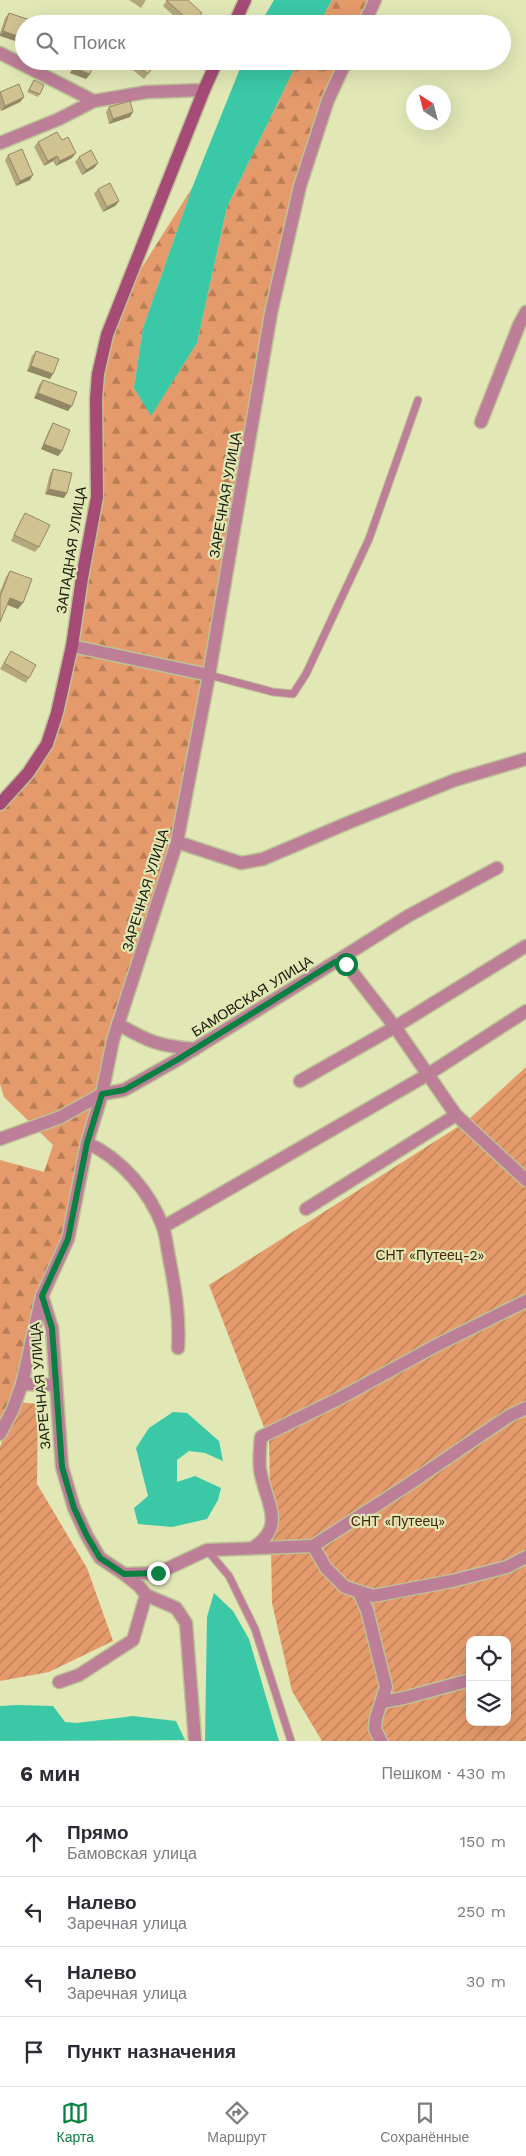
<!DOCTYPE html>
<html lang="ru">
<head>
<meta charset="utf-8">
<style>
	:root { --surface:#fff; --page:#f2f2f3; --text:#2b2b33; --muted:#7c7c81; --line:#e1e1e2; --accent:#0b8043 }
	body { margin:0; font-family:"Work Sans",sans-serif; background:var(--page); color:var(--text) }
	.controls { position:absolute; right:15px; bottom:15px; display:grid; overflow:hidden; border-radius:10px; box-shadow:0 5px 20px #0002 }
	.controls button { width:45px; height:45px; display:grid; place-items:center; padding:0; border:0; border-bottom:1px solid var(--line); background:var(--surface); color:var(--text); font:25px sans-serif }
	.compass { position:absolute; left:406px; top:85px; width:45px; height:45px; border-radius:50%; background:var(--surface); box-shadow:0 5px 20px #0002; rotate:324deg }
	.stop { position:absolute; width:15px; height:15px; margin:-11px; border:4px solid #0b8043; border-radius:50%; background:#fff }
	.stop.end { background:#0b8043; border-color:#fff; box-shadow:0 1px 5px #0008 }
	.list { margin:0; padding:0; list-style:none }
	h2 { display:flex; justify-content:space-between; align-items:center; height:65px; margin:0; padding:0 20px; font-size:21px }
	h2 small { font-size:16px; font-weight:400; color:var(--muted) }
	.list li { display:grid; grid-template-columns:32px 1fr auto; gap:15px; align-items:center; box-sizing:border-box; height:70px; padding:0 20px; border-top:1px solid var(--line) }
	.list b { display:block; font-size:19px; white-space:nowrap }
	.list p { margin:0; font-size:16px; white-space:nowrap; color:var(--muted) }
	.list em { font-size:16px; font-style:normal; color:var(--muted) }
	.icon { flex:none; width:28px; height:28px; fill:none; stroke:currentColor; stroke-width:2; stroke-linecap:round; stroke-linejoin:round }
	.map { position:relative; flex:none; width:526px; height:1741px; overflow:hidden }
	.search { position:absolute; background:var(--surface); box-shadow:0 5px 20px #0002; left:15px; right:15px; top:15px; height:55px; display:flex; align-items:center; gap:12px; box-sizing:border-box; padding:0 18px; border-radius:28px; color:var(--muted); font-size:19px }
	.sheet { height:345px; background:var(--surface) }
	nav { display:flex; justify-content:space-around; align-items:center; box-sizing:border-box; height:70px; border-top:1px solid var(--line); background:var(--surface); font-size:14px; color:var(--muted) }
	nav a { display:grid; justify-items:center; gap:2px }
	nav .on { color:var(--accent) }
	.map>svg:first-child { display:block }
</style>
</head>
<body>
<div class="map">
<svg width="526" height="1741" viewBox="0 0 526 1741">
	<defs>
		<pattern id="forest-firs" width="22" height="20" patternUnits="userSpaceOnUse" patternTransform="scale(1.25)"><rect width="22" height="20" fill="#e59a6b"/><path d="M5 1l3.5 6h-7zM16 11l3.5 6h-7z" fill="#b97d56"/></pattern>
		<pattern id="garden-furrows" width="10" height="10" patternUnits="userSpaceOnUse" patternTransform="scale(1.25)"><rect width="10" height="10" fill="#e59a6b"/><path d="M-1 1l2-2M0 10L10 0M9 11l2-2" fill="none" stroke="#b97d56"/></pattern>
	</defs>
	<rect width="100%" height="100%" fill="#e1e7b5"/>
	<g fill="url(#forest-firs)">
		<polygon points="332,0 375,0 364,24 319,24"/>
		<polygon points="298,61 346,61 300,186 177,842 118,1024 68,1239 42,1296 22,1384 0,1434 0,1160 44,1172 53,1145 4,1097 0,1084 0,804 47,744 92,522 96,399 120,302 192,188 143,328 134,388 151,415 197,343 227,207"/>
	</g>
	<g fill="url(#garden-furrows)" fill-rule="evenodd">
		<path d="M526,1067v674h-204l-30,-50 -20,-88 -3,-163 -60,-155 258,-164zM470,1640h37v82h-37z"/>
		<polygon points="18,1402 38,1404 37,1484 87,1568 113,1641 49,1672 0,1681 0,1447"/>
	</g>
	<g fill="#3bc8a6">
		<polygon points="274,0 332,0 319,24 260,24"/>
		<polygon points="243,61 298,61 227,207 197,343 151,416 134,388 143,328 192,188"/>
		<polygon points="173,1412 187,1413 219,1441 223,1461 205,1453 189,1451 177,1460 177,1482 195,1476 221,1488 218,1500 207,1519 172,1527 138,1524 134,1508 148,1496 136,1448 149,1428"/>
		<polygon points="214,1593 233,1611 249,1639 279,1741 205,1741 207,1617"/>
		<polygon points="17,1705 53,1706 65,1722 77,1723 133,1716 176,1721 185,1740 0,1741 0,1706"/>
	</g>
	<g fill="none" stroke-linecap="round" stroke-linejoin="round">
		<defs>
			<g id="service">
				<polyline points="209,675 273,692 293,694 306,674 369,539 418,400"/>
				<polyline points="207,1550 229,1576 255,1629 291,1741"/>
			</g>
			<g id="minor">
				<polyline points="364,24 375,0"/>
				<polyline points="0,53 94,101"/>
				<polyline points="0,143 59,119 94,101 147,92 204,90"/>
				<polyline points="481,422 519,325 526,312"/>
				<polyline points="72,646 209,675"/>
				<polyline points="177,842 241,863 263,859 350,822 455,780 526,759"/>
				<polyline points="335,962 408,916 497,868"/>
				<path d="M118,1024c31,18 41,22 77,25"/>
				<polyline points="300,1081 395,1027 526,946"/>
				<polyline points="0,1139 61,1117 102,1094 124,1090 177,1060 335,962 346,964 395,1027 456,1115 526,1180"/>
				<path d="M87,1143c34,15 63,49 76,84 3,9 4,20 6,30 6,31 11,60 9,91"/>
				<polyline points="306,1209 456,1115"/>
				<polyline points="163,1227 427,1075 526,1011"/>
				<polyline points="42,1296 52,1328 62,1467 74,1508 87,1536 100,1558 124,1574 158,1573 207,1550 313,1546 326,1568 345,1587 373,1596 452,1581 507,1567 526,1557"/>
				<polyline points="22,1384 56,1385"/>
				<polyline points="0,1434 13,1409 22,1384 42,1296 68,1239 87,1143 102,1094 113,1040 177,842 209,675 271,313 300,186 328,100 346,61"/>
				<polyline points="313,1546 406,1486 509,1416 526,1408"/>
				<path d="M254,1547c34,-22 10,-47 6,-78 -1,-10 0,-22 1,-32l81,-40 95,-52 89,-44"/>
				<polyline points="359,1592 367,1610 386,1687 376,1718 375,1729 381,1741"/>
				<polyline points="146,1595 176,1608 186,1623 195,1741"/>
				<polyline points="59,1682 79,1675 133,1640 146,1595 139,1586 124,1574"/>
				<polyline points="382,1702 404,1698 470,1680"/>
			</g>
			<g id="secondary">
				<polyline points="234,24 245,0"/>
				<polyline points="0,804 28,773 47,744 57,713 72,646 82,578 97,497 96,399 98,374 107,335 204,90 217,61"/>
			</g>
		</defs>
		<use href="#service" stroke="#bdc296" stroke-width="9"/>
		<use href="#minor" stroke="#bdc296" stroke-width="15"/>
		<use href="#secondary" stroke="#bdc296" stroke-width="15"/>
		<use href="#service" stroke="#bd7e98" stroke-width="7"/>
		<use href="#minor" stroke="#bd7e98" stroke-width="12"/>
		<use href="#secondary" stroke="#a54b75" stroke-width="12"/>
	</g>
	<g fill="#b4a77e">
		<polygon points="129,0 146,0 141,8"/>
		<polygon points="167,0 202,13 193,24 183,24 163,6"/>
		<polygon points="9,13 36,22 0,36 0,33 5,18"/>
		<polygon points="75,61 95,61 90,74 86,79 70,73"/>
		<polygon points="133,61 158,61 144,79 129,67"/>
		<polygon points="34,80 40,94 38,97 27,92"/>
		<polygon points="0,92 24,97 20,102 1,111 0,108"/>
		<polygon points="109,107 130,117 109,124 106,112"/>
		<polygon points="62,140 72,158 56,166 53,161 44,166 34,147 38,142"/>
		<polygon points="8,155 30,180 16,186 5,160"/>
		<polygon points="79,157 98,163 94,168 82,175 75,162"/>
		<polygon points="98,189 119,201 115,206 103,212 94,194"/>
		<polygon points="36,351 50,379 27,371 32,356"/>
		<polygon points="43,380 68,411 34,398 39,385"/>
		<polygon points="53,423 62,451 58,456 41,449 50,428"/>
		<polygon points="53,469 64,498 45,494 50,474"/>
		<polygon points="25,513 39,547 35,552 11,541 22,518"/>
		<polygon points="10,571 18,609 7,605 0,622 0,592 6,577"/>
		<polygon points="11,651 29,678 26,683 0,669"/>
	</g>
	<g fill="#928866">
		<polygon points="3,31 24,38 24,44 0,36 0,35"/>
		<polygon points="74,68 90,74 86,79 70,73"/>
		<polygon points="24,97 20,102 1,111 5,106"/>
		<polygon points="133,112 130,117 109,124 113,119"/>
		<polygon points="76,153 72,158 56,166 60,161"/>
		<polygon points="57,156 53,161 44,166 48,161"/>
		<polygon points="98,163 94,168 82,175 86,170"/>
		<polygon points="33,175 30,180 16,186 20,181"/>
		<polygon points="119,201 115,206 103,212 107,207"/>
		<polygon points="31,366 53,374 50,379 27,371"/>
		<polygon points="38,393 72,406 68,411 34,398"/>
		<polygon points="44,444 62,451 58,456 41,449"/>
		<polygon points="49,489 67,493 64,498 45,494"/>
		<polygon points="10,598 23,603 18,609 6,604"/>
	</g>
	<g fill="#d1c292" stroke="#928866">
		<polygon points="166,0 188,0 202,13 193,24"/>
		<polygon points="9,13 36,22 36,24 24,24 24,38 3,31"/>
		<polygon points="76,61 95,61 90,74 74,68"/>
		<polygon points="133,61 158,61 148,74 132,62"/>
		<polygon points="34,80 44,85 40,94 29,90"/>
		<polygon points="19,84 24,97 5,106 0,92"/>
		<polygon points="130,101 133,112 113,119 109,107"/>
		<polygon points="57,132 62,140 68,137 76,153 60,161 57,156 48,161 38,142"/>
		<polygon points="22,149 33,175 20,181 8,155"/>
		<polygon points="91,150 98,163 86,170 79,157"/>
		<polygon points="110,183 119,201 107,207 98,189"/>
		<polygon points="36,351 59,359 53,374 31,366"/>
		<polygon points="43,380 77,392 72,406 38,393"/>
		<polygon points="53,423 70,430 62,451 44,444"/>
		<polygon points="53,469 72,473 67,493 49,489"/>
		<polygon points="25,513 50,525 39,547 14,535"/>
		<polygon points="10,571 32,579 23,603 10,598 0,622 0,597"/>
		<polygon points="11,651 36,665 29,678 4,663"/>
	</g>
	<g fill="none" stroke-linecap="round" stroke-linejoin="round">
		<polyline stroke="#0b8043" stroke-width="6" points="158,1573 124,1574 100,1558 87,1536 74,1508 62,1467 52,1328 42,1296 68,1239 87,1143 102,1094 124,1090 177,1060 335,962 346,964"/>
	</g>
	<g text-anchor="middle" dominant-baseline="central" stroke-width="4.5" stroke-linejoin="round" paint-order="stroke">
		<g font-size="14" fill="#171806" stroke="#e1e7b5">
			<text transform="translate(225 495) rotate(-80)">ЗАРЕЧНАЯ УЛИЦА</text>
			<text transform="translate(71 550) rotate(-81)">ЗАПАДНАЯ УЛИЦА</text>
			<text transform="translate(145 890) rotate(-73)">ЗАРЕЧНАЯ УЛИЦА</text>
			<text transform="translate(252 996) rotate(-32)">БАМОВСКАЯ УЛИЦА</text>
			<text transform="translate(40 1386) rotate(-95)">ЗАРЕЧНАЯ УЛИЦА</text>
		</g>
		<g font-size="14" fill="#46240b" stroke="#e1e7b5">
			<text x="430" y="1255">СНТ «Путеец-2»</text>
			<text x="398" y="1521">СНТ «Путеец»</text>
		</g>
	</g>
</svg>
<div class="controls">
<button><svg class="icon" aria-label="locate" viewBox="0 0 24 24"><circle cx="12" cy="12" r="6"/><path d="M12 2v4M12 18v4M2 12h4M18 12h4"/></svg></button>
<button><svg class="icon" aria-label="layers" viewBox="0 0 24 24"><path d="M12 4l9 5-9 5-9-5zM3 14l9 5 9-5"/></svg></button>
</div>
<svg class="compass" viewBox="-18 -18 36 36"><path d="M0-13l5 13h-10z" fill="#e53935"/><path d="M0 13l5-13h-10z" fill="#7c7c81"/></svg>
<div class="stop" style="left:346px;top:964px"></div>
<div class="stop end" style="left:158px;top:1573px"></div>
<div class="search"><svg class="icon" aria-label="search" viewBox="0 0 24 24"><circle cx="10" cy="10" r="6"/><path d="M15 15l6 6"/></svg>Поиск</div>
</div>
<section class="sheet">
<h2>6 мин<small>Пешком · 430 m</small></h2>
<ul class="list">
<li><svg class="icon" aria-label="ahead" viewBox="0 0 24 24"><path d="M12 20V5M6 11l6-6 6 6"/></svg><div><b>Прямо</b><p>Бамовская улица</p></div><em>150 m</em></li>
<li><svg class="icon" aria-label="left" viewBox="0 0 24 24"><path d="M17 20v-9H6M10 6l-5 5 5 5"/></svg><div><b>Налево</b><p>Заречная улица</p></div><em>250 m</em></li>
<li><svg class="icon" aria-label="left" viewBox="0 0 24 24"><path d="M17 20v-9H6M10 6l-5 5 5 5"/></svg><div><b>Налево</b><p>Заречная улица</p></div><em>30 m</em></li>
<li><svg class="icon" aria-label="arrive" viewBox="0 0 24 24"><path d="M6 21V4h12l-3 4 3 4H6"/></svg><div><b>Пункт назначения</b></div></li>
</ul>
</section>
<nav>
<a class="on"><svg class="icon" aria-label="map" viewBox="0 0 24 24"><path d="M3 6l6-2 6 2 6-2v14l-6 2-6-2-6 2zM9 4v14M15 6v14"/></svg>Карта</a>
<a><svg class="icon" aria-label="directions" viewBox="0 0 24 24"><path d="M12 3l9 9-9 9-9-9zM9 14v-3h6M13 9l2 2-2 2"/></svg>Маршрут</a>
<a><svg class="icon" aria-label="saved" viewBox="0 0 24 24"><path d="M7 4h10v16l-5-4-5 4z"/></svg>Сохранённые</a>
</nav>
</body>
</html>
